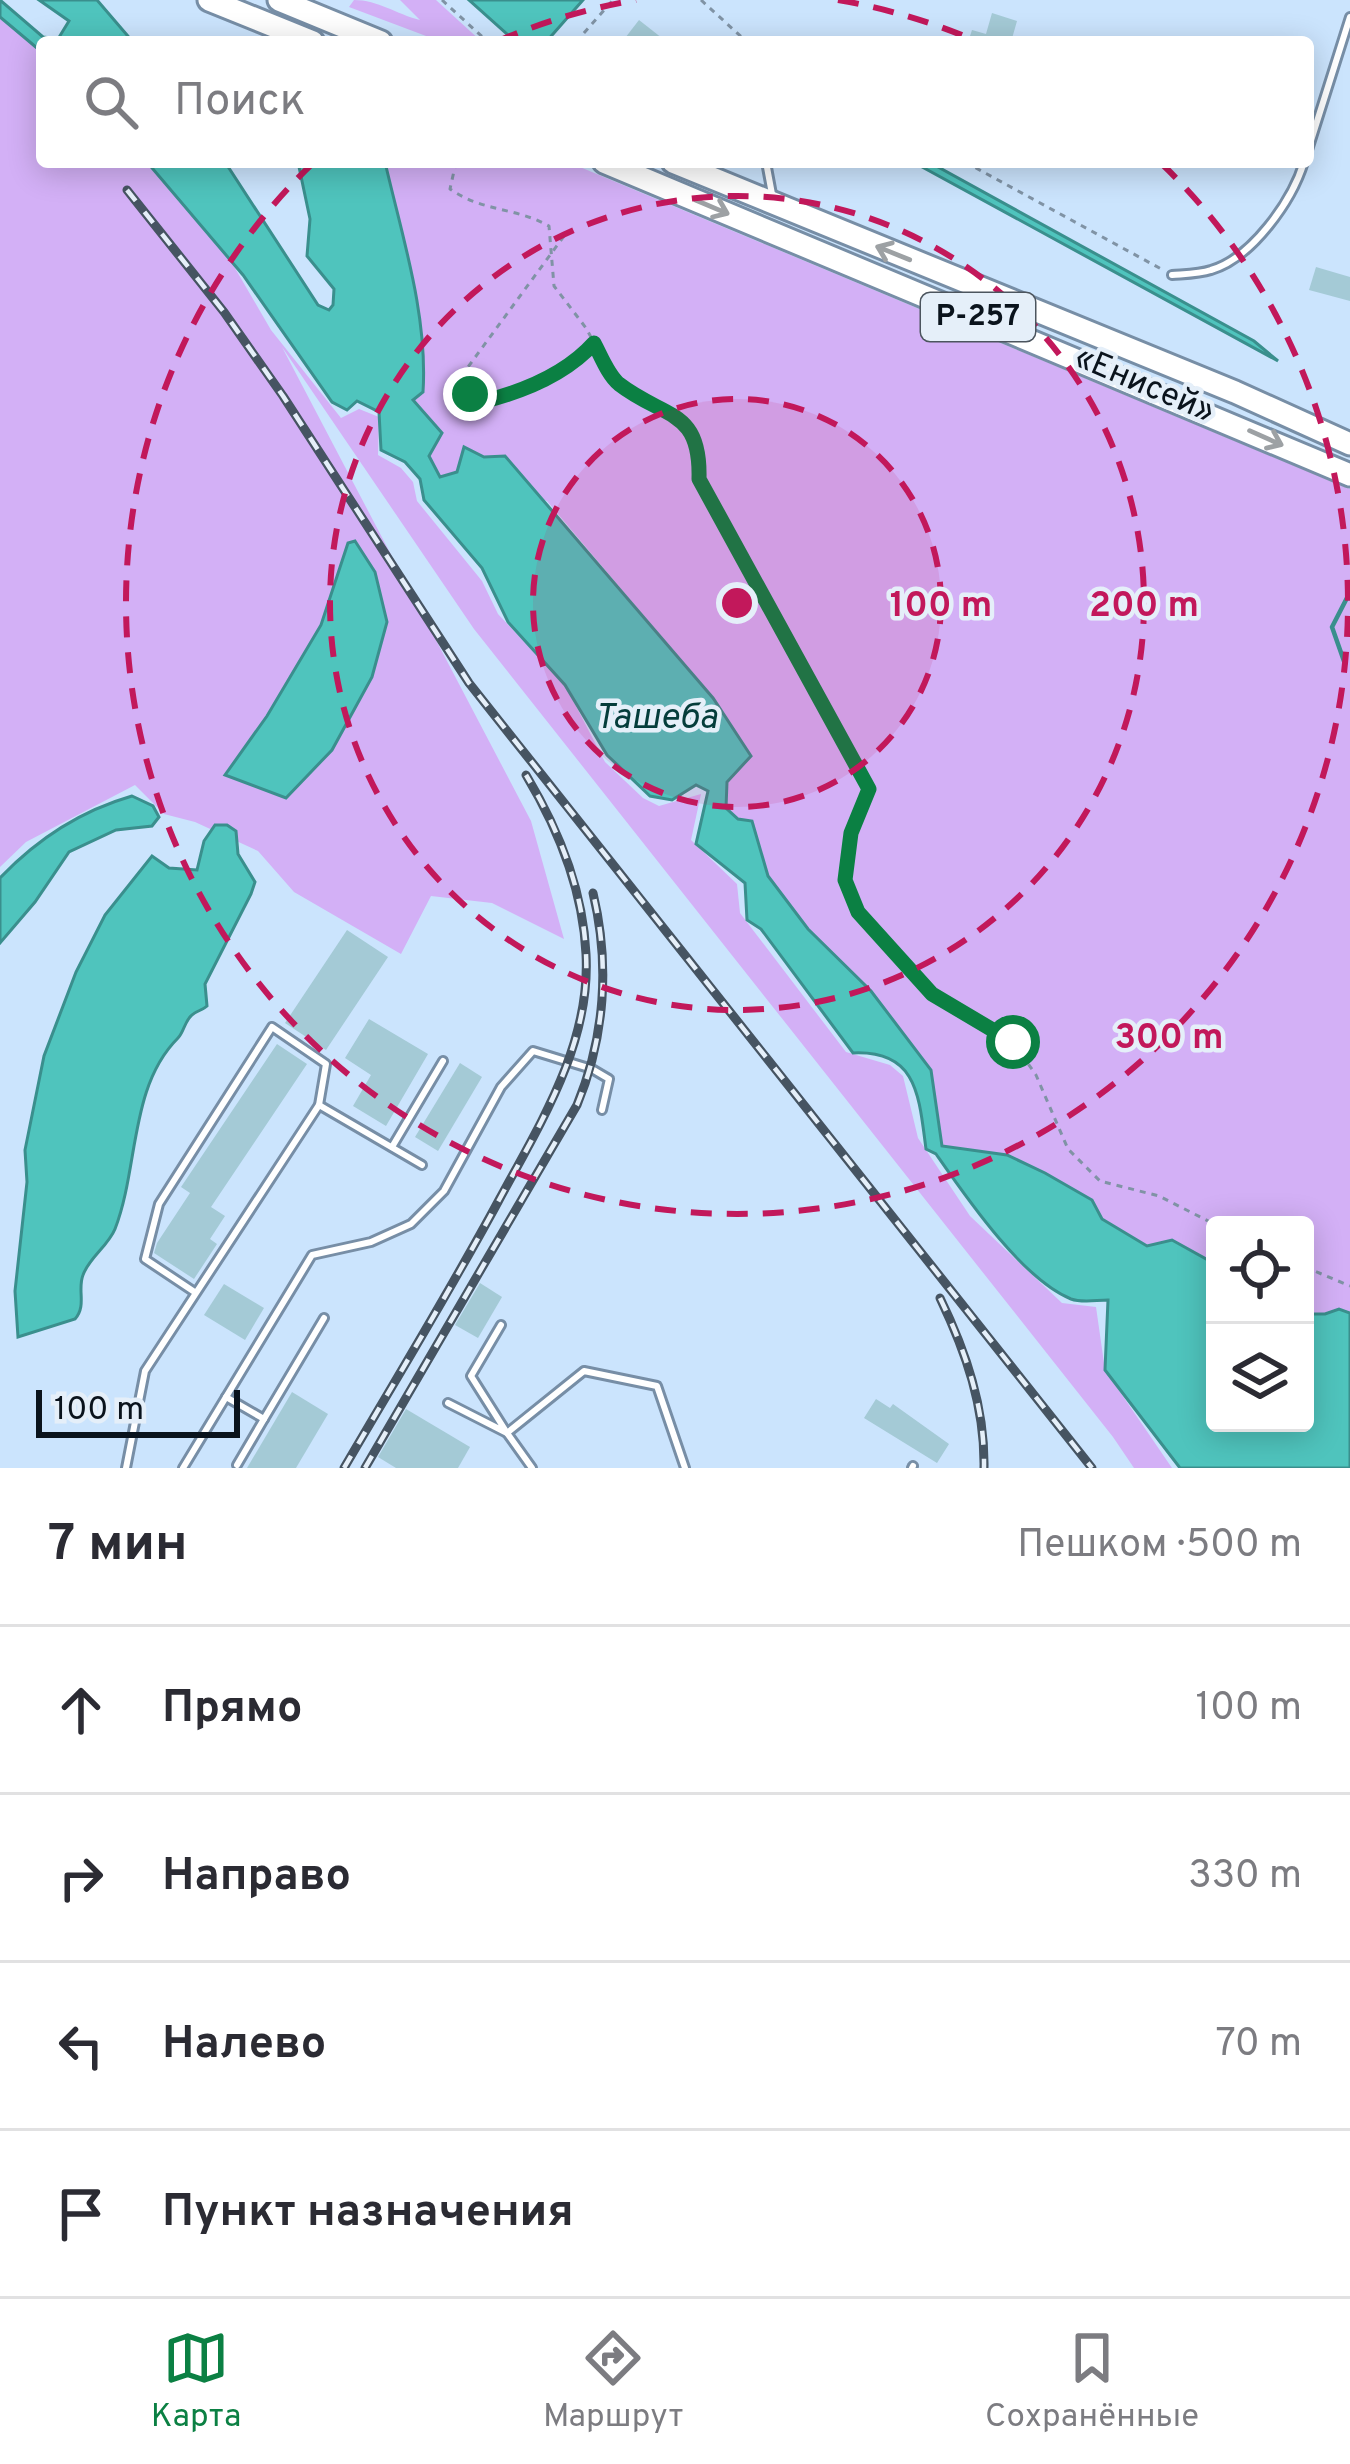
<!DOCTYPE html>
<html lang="ru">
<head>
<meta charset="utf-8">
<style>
	:root { --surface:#fff; --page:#f2f2f3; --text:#2b2b33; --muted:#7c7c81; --line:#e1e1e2; --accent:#0b8043 }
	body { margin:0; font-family:Overpass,sans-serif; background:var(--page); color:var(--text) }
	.controls { position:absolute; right:36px; bottom:36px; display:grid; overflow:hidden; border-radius:12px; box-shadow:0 6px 30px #0003 }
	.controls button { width:108px; height:108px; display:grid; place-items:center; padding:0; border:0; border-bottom:3px solid var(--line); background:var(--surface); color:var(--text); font:60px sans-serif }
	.scale { position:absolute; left:36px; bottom:30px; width:204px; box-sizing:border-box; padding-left:12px; border:6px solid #0a131c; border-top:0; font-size:33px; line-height:42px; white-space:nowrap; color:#0a131c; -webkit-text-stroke:9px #e5eff9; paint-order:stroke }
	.stop { position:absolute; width:36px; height:36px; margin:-27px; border:9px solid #0b8043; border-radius:50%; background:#fff }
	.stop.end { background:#0b8043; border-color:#fff; box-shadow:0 3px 12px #0008 }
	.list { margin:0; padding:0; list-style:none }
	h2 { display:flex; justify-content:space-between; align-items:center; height:156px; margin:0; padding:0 48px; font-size:51px }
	h2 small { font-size:39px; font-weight:400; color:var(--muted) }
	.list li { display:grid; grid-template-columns:78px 1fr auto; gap:36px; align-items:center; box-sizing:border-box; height:168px; padding:0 48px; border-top:3px solid var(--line) }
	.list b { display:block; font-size:45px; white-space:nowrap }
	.list em { font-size:39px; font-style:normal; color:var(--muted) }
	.icon { flex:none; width:66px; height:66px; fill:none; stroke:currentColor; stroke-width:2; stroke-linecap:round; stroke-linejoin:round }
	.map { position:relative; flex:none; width:1350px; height:1468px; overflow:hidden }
	.search { position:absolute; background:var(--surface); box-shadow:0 6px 30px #0003; left:36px; right:36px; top:36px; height:132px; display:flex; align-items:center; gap:30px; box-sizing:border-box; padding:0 42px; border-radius:12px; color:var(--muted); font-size:45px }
	.sheet { height:828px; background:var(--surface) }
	nav { display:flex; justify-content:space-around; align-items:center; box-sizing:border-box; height:168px; border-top:3px solid var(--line); background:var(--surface); font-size:33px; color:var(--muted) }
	nav a { display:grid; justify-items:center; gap:6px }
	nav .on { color:var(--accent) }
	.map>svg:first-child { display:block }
</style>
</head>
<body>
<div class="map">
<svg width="1350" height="1468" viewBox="0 0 1350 1468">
	<rect width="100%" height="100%" fill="#cbe4fd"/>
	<g fill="#d3b0f6">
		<path d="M354,0c24,0 42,14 66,20l-20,-20h36l46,42h-40l-93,-35z"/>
		<polygon points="0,13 42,42 42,162 164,162 232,263 271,330 341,418 359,409 379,417 378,455 401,468 413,482 417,501 482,581 498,614 565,685 605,762 643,798 659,806 701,794 691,840 737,884 740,913 846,1052 890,1065 903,1076 918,1138 970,1216 1062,1303 1096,1307 1105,1370 1172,1468 1134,1468 1113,1437 474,629 282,347 531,821 564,939 492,903 431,896 401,954 294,892 258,851 195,822 164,814 135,785 26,842 0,867"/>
		<path d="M385,162h183l782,327v824l-11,-4 -14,5h-20v-89h-90v39l-42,-23 -26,5 -45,-27 -10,-19 -47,-27 -38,-18 -65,-9 -11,-76 -60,-79 -63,-62 -40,-53 -16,-55 -14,-2 -13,-11 2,-26 23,-26 -37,-58 -166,-197 -89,-28 -18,5 -11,-22 13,-23 -29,-33 9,-9c6,-76 -20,-155 -37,-229z"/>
	</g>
	<g fill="#4fc4bd" stroke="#3a8f8d" stroke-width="3">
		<polygon points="0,0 43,37 58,39 69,21 39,0 97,0 133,42 42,42 42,49 37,48 0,17"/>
		<polygon points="469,0 583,0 546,42 516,42"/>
		<path d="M147,162h78l93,143 11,5 4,-5 1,-16 -27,-33 3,-37 -12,-57h87c17,74 43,153 38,230l-10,8 29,33 -13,23 11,21 17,-5 7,-25 20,10 21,-1 208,242 38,58 -24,26 -1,26 12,11 14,2 16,55 40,53 63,62 60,79 11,76 65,9 38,18 47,27 10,19 45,27 25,-6 43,24v159h90v-109h20l14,-5 11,4v155h-170l-75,-98 3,-70c-12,0 -26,3 -37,-1 -49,-20 -105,-102 -135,-145l-10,-5c-7,-52 -8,-99 -73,-96l-92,-124 -14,-9 -2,-37 -49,-39 12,-53 -12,-6 -24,15 -22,-4 -43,-41 -42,-70 -57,-63 -26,-54 -58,-68 -4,-21 -15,-17 -24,-12 -2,-38 -22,-11 -10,9 -15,-8 -89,-127z"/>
		<polygon points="913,162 929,162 1254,341 1278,361"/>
		<polygon points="355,541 375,572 387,622 372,677 332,750 286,798 225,775 267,716 321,625 348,543"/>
		<path d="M132,796l21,10 6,11 -7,9 -36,4 -47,22 -34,50 -35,41v-65c38,-40 80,-67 132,-82z"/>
		<path d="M215,825h12l9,6 2,23 17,28 -4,12 -46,90 2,22c-4,4 -11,5 -15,9 -7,5 -8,17 -14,23 -49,49 -39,129 -63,191 -7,17 -26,29 -32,46 -6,15 4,30 -8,44l-57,18 -3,-46 12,-109 -2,-32 19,-94 32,-84 29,-57 47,-59 17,12 28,2 7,-29z"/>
	</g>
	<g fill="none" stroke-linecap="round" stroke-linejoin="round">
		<polyline stroke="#3a8f8d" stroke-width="4.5" points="1345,664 1332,627 1350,592"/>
	</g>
	<g fill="#a4cad6">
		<polygon points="992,13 1017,21 1011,42 968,42 972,30 986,34"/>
		<polygon points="639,20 667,42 622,42"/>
		<polygon points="1316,267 1350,277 1350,301 1309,290"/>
		<polygon points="347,930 388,957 326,1050 285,1023"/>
		<polygon points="369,1019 428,1054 386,1126 353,1106 371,1075 345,1058"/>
		<polygon points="277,1044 307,1064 211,1207 225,1216 210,1239 217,1244 194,1279 154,1253 157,1243 190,1193 181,1187"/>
		<polygon points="460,1063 482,1077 438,1151 415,1137"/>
		<polygon points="480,1283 502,1297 478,1338 455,1325"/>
		<polygon points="224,1284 264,1308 245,1340 204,1315"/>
		<polygon points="292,1392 328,1414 296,1468 247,1468"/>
		<polygon points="876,1399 890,1408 893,1404 949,1444 937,1463 864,1418"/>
		<polygon points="406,1409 470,1447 458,1468 396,1468 378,1457"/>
	</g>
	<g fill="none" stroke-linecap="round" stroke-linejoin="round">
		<defs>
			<g id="lane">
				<polyline points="1308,150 1350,17"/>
				<polyline points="766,162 772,194"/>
				<path d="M1172,275c12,-1 27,-1 39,-5 41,-12 81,-69 93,-108"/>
				<polyline points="319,1105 422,1165"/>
				<polyline points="392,1147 443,1061"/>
				<polyline points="226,1397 264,1419 324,1318"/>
				<polyline points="448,1403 507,1433 471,1376 501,1325"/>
				<polyline points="237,1465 264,1419"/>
				<polyline points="126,1468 145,1371 319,1105 326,1064 272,1027 159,1204 145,1259 196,1293"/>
				<polyline points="183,1468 312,1255 371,1242 411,1224 444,1191 501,1087 533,1051 592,1069 609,1079 602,1110"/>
				<polyline points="532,1468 507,1433 584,1371 657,1386 685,1468"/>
				<polyline points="912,1468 913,1466"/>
			</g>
			<g id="highway">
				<polyline points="209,0 313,42"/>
				<polyline points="279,0 381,42"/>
				<polyline points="604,162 1350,475"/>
				<polyline points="673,162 1235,392 1350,444"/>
			</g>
		</defs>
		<use href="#lane" stroke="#778ea6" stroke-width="12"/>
		<use href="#highway" stroke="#778ea6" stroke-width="27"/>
		<g stroke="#8093a5" stroke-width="3" stroke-dasharray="6 6" stroke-linecap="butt">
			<polyline points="442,0 488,42"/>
			<polyline points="701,0 747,42"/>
			<polyline points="576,42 613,0"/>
			<path d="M456,162l-6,27c33,23 65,18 99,37l5,60 32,42 29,53 71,42 14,27 -1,29 170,310 -18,44 -6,47 13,32 74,82 81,48 23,33 32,74 32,32 59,15 57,29"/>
			<polyline points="965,162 1163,270"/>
			<path d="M564,236l-96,131 2,27 15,7c37,-10 81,-27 107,-56"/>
			<polyline points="1305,1267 1350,1286"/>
		</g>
		<use href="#lane" stroke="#fff" stroke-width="6"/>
		<use href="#highway" stroke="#fff" stroke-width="21"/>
		<defs>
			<g id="rail">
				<polyline points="127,190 224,312 283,396 469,683 1092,1468"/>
				<path d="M940,1298c26,54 45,109 44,170"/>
				<path d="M344,1468c52,-89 106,-177 155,-268 41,-76 92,-156 87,-246 -3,-65 -27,-124 -60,-179"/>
				<path d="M365,1468l212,-363c28,-68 33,-141 16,-212"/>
			</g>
		</defs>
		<use href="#rail" stroke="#465462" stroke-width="9"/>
		<use href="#rail" stroke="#e5eff9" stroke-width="4.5" stroke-dasharray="14" stroke-linecap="butt"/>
	</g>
	<defs><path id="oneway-shaft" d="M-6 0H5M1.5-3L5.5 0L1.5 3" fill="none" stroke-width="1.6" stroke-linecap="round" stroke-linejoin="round" transform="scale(3)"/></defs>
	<g stroke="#9da1a4">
		<use href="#oneway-shaft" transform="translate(712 207) rotate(23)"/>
		<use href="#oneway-shaft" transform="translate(893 253) rotate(-158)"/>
		<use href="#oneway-shaft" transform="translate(1266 438) rotate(24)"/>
	</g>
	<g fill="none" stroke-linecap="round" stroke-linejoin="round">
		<path stroke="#0b8043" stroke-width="15" d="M470,394l15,7c39,-10 82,-28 109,-58 7,13 14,32 25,41 45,35 82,24 80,95l170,310 -18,44 -6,47 13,32 74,82 81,48"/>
	</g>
	<circle cx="737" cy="603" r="204" fill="#c2185b" fill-opacity=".12"/>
	<g fill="none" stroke="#c2185b" stroke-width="6" stroke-dasharray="21 15">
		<circle cx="737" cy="603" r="204"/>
		<circle cx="737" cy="603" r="407"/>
		<path d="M498 41A611 611 0 0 1 636 0M838 0A611 611 0 0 1 976 41M1161 163A611 611 0 1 1 313 163"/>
	</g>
	<g text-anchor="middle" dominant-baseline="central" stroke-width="9" stroke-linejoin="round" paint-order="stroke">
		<rect fill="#e5eff9" stroke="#4c555e" stroke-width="3" x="921" y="293" width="114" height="48" rx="9"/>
		<g font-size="30" font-weight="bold" fill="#0a131c">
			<text x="978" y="317">Р-257</text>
		</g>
		<g font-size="33" fill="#0a131c" stroke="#e5eff9">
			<text transform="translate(1144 386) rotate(23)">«Енисей»</text>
		</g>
		<g font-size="36" font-style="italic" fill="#053d3b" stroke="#e5eff9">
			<text x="656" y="719">Ташеба</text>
		</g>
	</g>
	<circle cx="737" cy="603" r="18" fill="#c2185b" stroke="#e5eff9" stroke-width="6"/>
	<g font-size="36" text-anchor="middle" font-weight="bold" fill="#c2185b" stroke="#e5eff9" stroke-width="9" stroke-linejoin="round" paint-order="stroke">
		<text x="941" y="616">100 m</text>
		<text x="1144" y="616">200 m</text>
		<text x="1169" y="1048">300 m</text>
	</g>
</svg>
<div class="controls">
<button><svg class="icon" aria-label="locate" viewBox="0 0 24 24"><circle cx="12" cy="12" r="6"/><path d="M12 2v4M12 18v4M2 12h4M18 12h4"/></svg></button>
<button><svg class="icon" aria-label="layers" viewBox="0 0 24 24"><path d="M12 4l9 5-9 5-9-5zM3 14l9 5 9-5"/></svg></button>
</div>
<div class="scale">100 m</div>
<div class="stop" style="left:1013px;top:1042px"></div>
<div class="stop end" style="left:470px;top:394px"></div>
<div class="search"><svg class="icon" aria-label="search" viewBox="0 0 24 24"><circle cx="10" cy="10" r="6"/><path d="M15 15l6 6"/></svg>Поиск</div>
</div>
<section class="sheet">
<h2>7 мин<small>Пешком · 500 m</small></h2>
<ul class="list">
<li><svg class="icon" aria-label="ahead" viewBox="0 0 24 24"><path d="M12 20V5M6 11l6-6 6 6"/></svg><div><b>Прямо</b></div><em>100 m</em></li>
<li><svg class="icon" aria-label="right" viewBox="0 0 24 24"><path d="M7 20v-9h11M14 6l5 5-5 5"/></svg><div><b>Направо</b></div><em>330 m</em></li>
<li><svg class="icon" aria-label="left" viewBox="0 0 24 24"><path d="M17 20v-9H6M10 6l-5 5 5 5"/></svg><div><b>Налево</b></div><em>70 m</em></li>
<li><svg class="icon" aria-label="arrive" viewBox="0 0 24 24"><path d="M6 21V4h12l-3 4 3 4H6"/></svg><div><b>Пункт назначения</b></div></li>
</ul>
</section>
<nav>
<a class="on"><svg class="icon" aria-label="map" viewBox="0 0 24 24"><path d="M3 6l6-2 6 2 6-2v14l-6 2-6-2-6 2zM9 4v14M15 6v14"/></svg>Карта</a>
<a><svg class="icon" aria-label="directions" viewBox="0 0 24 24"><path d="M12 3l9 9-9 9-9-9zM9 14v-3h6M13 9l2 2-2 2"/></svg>Маршрут</a>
<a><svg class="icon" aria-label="saved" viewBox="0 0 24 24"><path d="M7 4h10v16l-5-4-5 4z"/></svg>Сохранённые</a>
</nav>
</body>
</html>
